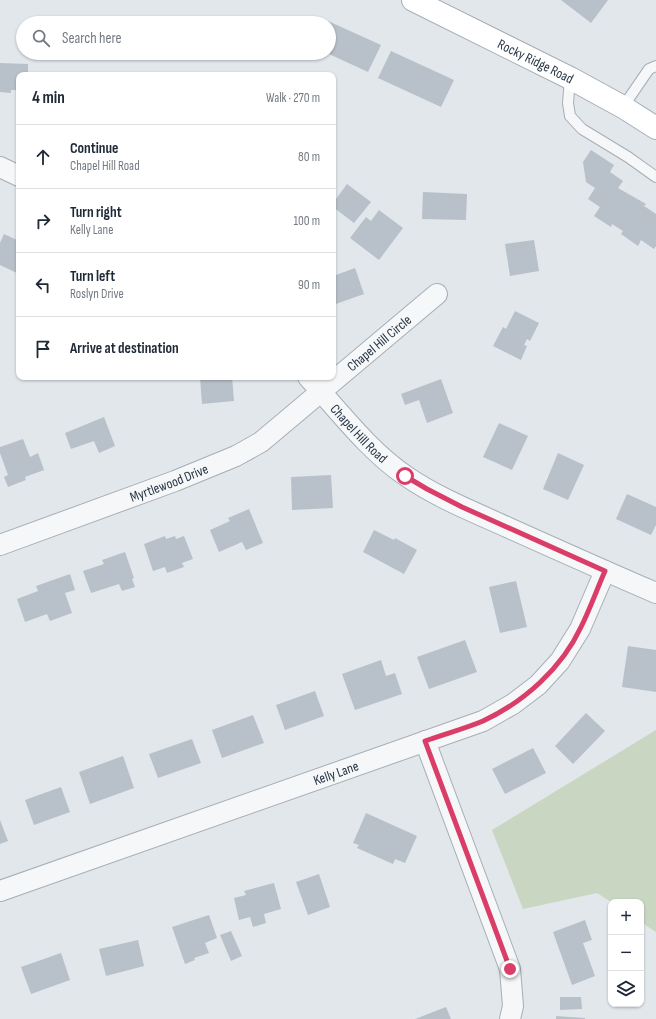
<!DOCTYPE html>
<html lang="en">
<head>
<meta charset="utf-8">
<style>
	:root { --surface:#fff; --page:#f6f6f7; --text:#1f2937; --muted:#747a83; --line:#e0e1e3 }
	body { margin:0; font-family:"Sofia Sans Condensed",sans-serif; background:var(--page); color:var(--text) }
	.controls { position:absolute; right:12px; bottom:12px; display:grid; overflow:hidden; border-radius:8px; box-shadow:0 1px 3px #0004 }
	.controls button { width:36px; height:36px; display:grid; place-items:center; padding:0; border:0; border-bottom:1px solid var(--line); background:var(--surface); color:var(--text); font:20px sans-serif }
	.stop { position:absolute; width:12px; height:12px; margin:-9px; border:3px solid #da3d68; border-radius:50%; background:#fff }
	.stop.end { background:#da3d68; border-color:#fff; box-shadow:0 1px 4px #0008 }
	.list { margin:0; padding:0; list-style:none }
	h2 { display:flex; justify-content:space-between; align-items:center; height:52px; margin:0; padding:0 16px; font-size:17px }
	h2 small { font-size:13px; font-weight:400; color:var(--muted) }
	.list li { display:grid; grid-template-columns:26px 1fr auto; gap:12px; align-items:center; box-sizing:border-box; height:64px; padding:0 16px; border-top:1px solid var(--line) }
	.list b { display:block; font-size:15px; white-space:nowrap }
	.list p { margin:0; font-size:13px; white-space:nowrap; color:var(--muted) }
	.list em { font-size:13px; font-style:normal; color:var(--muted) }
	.icon { flex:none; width:22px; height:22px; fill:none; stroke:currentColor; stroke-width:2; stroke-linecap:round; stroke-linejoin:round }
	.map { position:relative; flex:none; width:656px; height:1019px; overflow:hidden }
	.search { position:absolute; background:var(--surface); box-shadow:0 1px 3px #0004; left:16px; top:16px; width:320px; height:44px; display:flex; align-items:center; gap:10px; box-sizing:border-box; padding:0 14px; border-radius:22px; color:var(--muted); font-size:15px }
	.panel { position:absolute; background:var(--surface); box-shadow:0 1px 3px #0004; left:16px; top:72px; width:320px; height:308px; border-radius:8px }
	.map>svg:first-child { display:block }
</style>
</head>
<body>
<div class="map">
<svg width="656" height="1019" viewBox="0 0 656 1019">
	<rect width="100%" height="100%" fill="#e2e7eb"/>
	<polygon fill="#c9d6c2" points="656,730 656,932 641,922 641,902 611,902 597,893 523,909 492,830"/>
	<g fill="#b8c0ca">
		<polygon points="561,0 608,0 591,23"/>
		<polygon points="317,16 381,45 368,72 329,54 329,23 314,23"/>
		<polygon points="391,51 454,80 441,107 378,78"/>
		<polygon points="0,63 28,64 28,75 19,75 19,90 11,90 11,93 0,92"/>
		<polygon points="591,150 614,165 610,172 623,181 618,188 646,204 644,206 656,214 656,246 654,249 641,240 638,246 621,234 623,231 612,224 611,227 594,216 600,207 588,199 595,188 586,182 583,162"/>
		<polygon points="347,184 371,202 354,223 333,207 333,203"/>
		<polygon points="423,192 467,194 466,220 422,219"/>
		<polygon points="379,210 403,228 379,260 350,238 366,217 371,221"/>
		<polygon points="4,234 19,241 19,274 0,265 0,243"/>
		<polygon points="534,240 539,271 510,276 505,244"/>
		<polygon points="333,268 336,275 355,268 364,294 333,305"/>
		<polygon points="515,311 539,323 530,341 527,339 524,345 527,346 521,360 493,346 503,327 506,329"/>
		<polygon points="200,377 232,377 234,401 202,404"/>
		<polygon points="441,379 453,413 427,423 419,400 405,405 401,394"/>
		<polygon points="104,417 115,446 99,453 94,441 71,449 65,433"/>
		<polygon points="499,423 528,436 512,470 483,457"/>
		<polygon points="23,439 30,457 38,453 44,470 25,477 26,480 8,487 4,477 8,475 0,453 0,447"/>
		<polygon points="558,453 584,465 568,500 543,489"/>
		<polygon points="331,475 333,508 292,510 291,477"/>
		<polygon points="627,494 656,507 656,525 651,535 616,519"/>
		<polygon points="249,509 263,543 246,550 242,542 219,552 210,530 230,521 228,518"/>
		<polygon points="374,530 394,540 395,538 417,550 404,574 363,552"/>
		<polygon points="165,536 166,539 175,536 176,539 184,536 193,559 182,563 184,567 167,573 165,567 153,571 144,544"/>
		<polygon points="125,552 134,578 132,579 135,587 122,591 119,584 91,593 83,571 104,564 102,560"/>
		<polygon points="70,574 75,590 65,593 72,613 50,621 47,614 25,622 17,599 38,591 36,586"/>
		<polygon points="516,581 527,627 500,633 489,587"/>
		<polygon points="465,640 477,672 429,689 417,657"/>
		<polygon points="628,646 656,650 656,692 622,687"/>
		<polygon points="381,660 386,676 395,673 402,694 355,710 342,674"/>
		<polygon points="315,691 324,716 285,730 276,705"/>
		<polygon points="586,713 605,731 573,764 555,746"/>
		<polygon points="253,715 264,743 222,758 212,730"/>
		<polygon points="192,739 201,763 158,778 149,754"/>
		<polygon points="533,748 546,773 505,794 492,769"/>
		<polygon points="123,756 134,788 90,804 79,772"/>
		<polygon points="61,787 70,812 34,825 25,800"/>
		<polygon points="366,813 417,836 405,863 395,859 393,864 357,848 359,845 353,843"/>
		<polygon points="0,820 8,841 0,844"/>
		<polygon points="319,874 330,907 308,915 296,882"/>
		<polygon points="274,883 281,909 264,914 266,923 253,927 250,917 239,920 234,898 246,895 244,891"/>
		<polygon points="209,915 217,938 205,943 209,953 194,958 195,960 185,964 172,927"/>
		<polygon points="585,920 592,940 583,943 595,976 572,985 553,932"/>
		<polygon points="231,931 242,956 231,961 220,935"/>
		<polygon points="138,940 144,966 106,976 99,949"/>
		<polygon points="61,953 70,980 31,994 21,967"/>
		<polygon points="560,997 581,997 582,1009 560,1010"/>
		<polygon points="446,1007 451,1019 415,1019"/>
		<polygon points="556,1016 585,1018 585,1019 556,1019"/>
	</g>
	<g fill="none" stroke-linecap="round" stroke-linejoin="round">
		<defs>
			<g id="lane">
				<polyline points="570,78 568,103 570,116 582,129 628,157 656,177"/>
				<polyline points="623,107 649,69 656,66"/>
			</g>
			<g id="street">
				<polyline points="0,167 19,176"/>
				<path id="s1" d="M308,377c30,33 61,74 98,99 32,22 68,36 103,52 49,22 98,44 147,65"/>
				<path id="s2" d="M0,545l175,-64 61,-25 25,-14 176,-148"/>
				<polyline points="425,741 510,969 513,1006 510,1019"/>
				<path id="s3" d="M0,891l483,-170 30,-17 25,-19 22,-24 20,-32 25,-58"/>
			</g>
			<g id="secondary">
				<path id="s4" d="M413,0l157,78 53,29 33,21"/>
			</g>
		</defs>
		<use href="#lane" stroke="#a6aeb6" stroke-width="12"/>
		<use href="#street" stroke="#a6aeb6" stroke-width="22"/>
		<use href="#secondary" stroke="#a6aeb6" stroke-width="24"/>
		<use href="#lane" stroke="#f5f7f9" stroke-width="10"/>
		<use href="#street" stroke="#f5f7f9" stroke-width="20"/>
		<use href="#secondary" stroke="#fff" stroke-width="22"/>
	</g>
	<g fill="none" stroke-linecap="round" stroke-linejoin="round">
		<path stroke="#da3d68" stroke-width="5" d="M405,476l22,13 35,18 143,64c-8,18 -15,38 -24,56 -19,41 -57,75 -98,94 -19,8 -39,13 -58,20l85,228"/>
	</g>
	<g text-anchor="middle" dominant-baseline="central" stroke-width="3" stroke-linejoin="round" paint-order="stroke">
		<g font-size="14" fill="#283645" stroke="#f2f5f8">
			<text stroke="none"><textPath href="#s4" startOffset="137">Rocky Ridge Road</textPath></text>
			<text stroke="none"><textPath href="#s2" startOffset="435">Chapel Hill Circle</textPath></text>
			<text stroke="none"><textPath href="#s1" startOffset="76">Chapel Hill Road</textPath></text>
			<text stroke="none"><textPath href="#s2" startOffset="180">Myrtlewood Drive</textPath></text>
			<text stroke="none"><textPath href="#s3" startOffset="356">Kelly Lane</textPath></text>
		</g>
	</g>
</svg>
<div class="controls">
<button>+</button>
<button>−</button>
<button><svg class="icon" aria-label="layers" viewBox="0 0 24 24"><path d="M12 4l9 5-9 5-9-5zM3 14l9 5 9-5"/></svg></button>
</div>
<div class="stop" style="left:405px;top:476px"></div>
<div class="stop end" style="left:510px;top:969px"></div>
<div class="search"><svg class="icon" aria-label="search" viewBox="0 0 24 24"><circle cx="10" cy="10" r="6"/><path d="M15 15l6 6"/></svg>Search here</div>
<section class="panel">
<h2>4 min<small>Walk · 270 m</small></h2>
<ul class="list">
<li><svg class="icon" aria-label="ahead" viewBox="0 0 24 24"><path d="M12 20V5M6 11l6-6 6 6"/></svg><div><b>Continue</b><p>Chapel Hill Road</p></div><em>80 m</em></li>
<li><svg class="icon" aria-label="right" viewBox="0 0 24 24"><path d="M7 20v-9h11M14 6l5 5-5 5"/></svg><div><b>Turn right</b><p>Kelly Lane</p></div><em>100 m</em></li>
<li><svg class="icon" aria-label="left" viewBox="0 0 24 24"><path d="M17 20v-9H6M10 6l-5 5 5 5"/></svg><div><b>Turn left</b><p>Roslyn Drive</p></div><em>90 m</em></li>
<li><svg class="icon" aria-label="arrive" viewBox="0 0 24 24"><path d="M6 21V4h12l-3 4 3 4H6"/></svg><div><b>Arrive at destination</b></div></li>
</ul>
</section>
</div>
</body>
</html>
